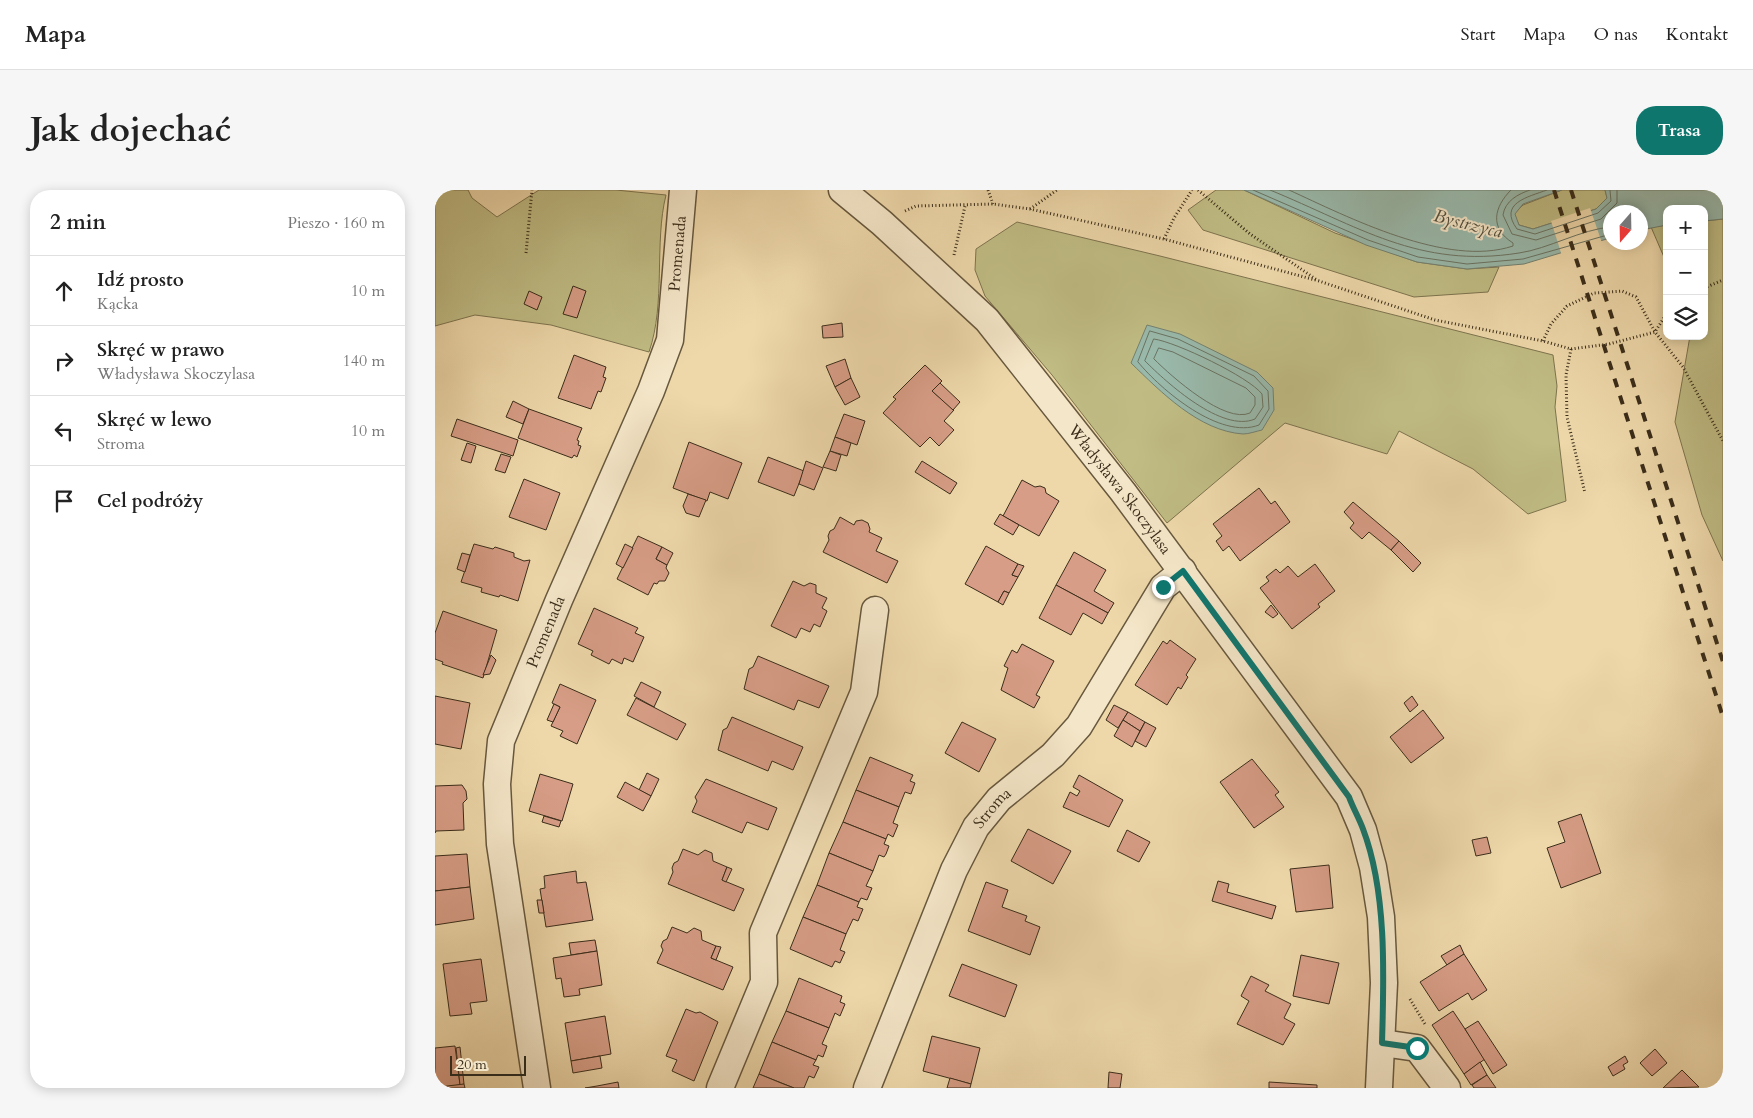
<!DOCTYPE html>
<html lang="pl">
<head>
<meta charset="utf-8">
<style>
	:root { --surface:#fff; --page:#f6f6f6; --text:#222; --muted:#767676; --line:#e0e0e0; --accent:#0f766e }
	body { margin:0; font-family:Cardo,serif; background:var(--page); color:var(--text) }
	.controls { position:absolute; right:15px; top:15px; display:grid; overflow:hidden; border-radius:10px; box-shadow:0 2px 12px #0003 }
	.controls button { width:45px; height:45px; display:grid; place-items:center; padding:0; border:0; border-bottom:1px solid var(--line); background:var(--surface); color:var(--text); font:25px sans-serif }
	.compass { position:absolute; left:1168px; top:15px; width:45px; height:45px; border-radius:50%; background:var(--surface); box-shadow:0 2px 12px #0003; rotate:200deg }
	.scale { position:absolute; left:15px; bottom:12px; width:76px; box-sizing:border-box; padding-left:5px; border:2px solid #3a2d1a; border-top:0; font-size:14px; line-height:18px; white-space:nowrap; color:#3a2d1a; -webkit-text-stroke:4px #f4e6c8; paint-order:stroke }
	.stop { position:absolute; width:15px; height:15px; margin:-11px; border:4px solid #0f766e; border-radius:50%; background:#fff }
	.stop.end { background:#0f766e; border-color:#fff; box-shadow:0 1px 5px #0008 }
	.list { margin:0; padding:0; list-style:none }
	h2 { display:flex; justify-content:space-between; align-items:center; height:65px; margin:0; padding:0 20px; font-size:21px }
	h2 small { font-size:16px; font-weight:400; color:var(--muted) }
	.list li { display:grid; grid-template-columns:32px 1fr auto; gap:15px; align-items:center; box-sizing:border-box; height:70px; padding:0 20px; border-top:1px solid var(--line) }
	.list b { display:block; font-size:19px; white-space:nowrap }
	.list p { margin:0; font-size:16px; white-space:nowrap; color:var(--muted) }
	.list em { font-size:16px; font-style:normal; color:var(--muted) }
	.icon { flex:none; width:28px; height:28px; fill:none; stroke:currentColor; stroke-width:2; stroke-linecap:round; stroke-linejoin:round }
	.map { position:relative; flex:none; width:1288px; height:898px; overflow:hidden; border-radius:20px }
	header { display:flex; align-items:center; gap:30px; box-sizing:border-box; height:70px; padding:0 25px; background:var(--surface); border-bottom:1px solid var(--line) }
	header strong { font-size:24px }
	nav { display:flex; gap:28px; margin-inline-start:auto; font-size:18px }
	.intro { display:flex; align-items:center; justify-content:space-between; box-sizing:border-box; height:120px; padding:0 30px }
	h1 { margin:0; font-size:35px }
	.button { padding:12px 22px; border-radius:20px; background:var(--accent); color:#fff; font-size:18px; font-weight:700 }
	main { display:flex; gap:30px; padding:0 30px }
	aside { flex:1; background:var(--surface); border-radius:20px; box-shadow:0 2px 12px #0003 }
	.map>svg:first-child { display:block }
</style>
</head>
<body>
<header>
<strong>Mapa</strong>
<nav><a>Start</a><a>Mapa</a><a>O nas</a><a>Kontakt</a></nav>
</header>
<div class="intro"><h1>Jak dojechać</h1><a class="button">Trasa</a></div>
<main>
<aside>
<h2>2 min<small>Pieszo · 160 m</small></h2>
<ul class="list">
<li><svg class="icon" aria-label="ahead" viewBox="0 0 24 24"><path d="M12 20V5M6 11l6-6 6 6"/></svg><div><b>Idź prosto</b><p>Kącka</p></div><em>10 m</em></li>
<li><svg class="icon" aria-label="right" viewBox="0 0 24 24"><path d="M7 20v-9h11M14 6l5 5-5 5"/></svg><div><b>Skręć w prawo</b><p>Władysława Skoczylasa</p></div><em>140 m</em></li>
<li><svg class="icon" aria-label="left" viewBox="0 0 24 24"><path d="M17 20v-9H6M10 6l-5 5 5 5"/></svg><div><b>Skręć w lewo</b><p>Stroma</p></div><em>10 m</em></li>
<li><svg class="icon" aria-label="arrive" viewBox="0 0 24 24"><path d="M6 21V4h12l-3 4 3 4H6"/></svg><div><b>Cel podróży</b></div></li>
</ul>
</aside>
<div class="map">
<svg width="1288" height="898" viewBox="0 0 1288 898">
	<rect width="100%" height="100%" fill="#eed8aa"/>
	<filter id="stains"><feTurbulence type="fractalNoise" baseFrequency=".004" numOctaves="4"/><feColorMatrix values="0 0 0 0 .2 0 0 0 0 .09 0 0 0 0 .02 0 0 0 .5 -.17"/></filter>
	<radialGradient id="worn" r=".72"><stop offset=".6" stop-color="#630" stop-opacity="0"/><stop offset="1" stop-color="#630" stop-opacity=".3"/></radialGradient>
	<g fill="#c0bc84" stroke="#7d744f">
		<path d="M0,0h33l4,8 25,19 42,-27h77l50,5c-12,48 0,108 -17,157l-98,-27 -76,-10 -40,11z"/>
		<polygon points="781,0 809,0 900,43 982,72 1032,79 1064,77 1053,102 979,107 768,40 753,20"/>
		<polygon points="1127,0 1170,0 1172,8 1161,19 1098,39 1084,35 1079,24 1088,15"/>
		<polygon points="1288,29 1288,371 1267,325 1240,232 1255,146 1269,146 1269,31"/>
		<polygon points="582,32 725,66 1118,165 1122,196 1120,217 1131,311 1093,324 1038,279 964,241 952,264 850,233 732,333 617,185 550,106 540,80 541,59"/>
		<polygon points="1232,35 1232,74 1216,37"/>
	</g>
	<g fill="#99b9ab" stroke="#738171">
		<polygon points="809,0 1127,0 1088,14 1080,24 1084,35 1098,39 1161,19 1172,8 1170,0 1288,0 1288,29 1269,31 1269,19 1232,19 1232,35 1206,40 1206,22 1176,22 1175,48 1089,74 1032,79 982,72 931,55"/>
		<path d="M712,135l33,9 77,38 16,16 1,22 -12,20c-5,1 -13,4 -19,4 -44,-3 -82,-42 -112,-71z"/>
	</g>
	<polygon fill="#eed8aa" points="1155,18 1167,53 1127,66 1116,31"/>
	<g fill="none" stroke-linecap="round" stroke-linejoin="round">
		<g stroke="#6a7362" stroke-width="1">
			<polyline points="818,0 933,50 983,67 1032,74 1088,69 1176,44"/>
			<path d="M835,0c88,36 149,79 249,63 29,-4 63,-24 92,-26"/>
			<path d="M854,0c59,27 158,78 224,56v-3c-24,-15 -19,-36 -2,-53"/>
			<path d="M1095,0c-12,4 -25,11 -27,25l9,19 24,6 65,-21 16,-16v-13"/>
			<path d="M1112,0c-19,7 -49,13 -30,39l18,5 63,-21 13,-12 -1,-11"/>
			<path d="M715,141l28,8 76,37 14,15 1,18 -10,16c-39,15 -98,-35 -121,-63z"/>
			<path d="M719,149c22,3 95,38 108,55l1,13 -8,12c-33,14 -88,-36 -110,-58z"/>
			<path d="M724,158l14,4 73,36 9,9v8l-5,8c-25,11 -78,-36 -96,-54z"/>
		</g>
	</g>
	<g fill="#d79d86" stroke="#3a2d1a">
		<polygon points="138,96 151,101 142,128 128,124"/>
		<polygon points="94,101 107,107 102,120 89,114"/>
		<polygon points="407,133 408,147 388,148 387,136"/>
		<polygon points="139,165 171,177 168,187 171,188 166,202 163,201 156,219 123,208"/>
		<polygon points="410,169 416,188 400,197 391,176"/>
		<polygon points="490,175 507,191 497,201 519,220 509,231 519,240 504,256 495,247 485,257 448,223 461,209 458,207"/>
		<polygon points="416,188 425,207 410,215 400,197"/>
		<polygon points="505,193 525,212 518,220 497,201"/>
		<polygon points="78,211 94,219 88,234 71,227"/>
		<polygon points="94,219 147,238 142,250 144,251 143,255 146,256 142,267 139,265 137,268 83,248"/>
		<polygon points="409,224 430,231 422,255 400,247"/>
		<polygon points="22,229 83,250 78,266 16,246"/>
		<polygon points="400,247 416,253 412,266 395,261"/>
		<polygon points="254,252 307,273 293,309 275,302 272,311 238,298"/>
		<polygon points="32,253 41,256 36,273 26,270"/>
		<polygon points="395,261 406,265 401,281 388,277"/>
		<polygon points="66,264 76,267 70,283 60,280"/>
		<polygon points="333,267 369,281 359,306 323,292"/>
		<polygon points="371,271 388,278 379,300 364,294"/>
		<polygon points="487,271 522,293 515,304 480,282"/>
		<polygon points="89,289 125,303 111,340 74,327"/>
		<polygon points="587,290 600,297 605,296 610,298 611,303 624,311 604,346 568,326"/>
		<polygon points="824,298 836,314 840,311 855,332 805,371 794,356 788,361 781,351 787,346 778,334"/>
		<polygon points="253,304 271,310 264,327 251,323 248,316"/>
		<polygon points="918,312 964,351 956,360 934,342 927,349 915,338 919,333 909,322"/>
		<polygon points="565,324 584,335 578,345 559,334"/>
		<polygon points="405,327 419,335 421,331 427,330 433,333 435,339 434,342 447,348 441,361 463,371 452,393 388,362 394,350 393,346 395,341 399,339"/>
		<polygon points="203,346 227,357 221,369 232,375 231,378 234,383 230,391 224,391 222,394 219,393 213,405 182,389"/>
		<polygon points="964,351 986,373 978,382 956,360"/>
		<polygon points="39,354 58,359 60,357 79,363 79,367 89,371 95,370 83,411 65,405 64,407 46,402 47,398 26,392"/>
		<polygon points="190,354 198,358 188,378 181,374"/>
		<polygon points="551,356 583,374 577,385 583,387 574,403 569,401 563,412 530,394"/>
		<polygon points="227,357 238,363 232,375 221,369"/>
		<polygon points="639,362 671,380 659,401 679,413 673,423 621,395"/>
		<polygon points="27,363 35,365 30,382 22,379"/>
		<polygon points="583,374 589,376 583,387 577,385"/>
		<polygon points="880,374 900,401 883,414 885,417 857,439 825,398 834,391 831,387 841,379 845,383 853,376 863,387"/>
		<polygon points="358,391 369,396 375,393 381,395 381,403 392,408 387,418 392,421 385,437 379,434 375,442 366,438 361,448 336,436"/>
		<polygon points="621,395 673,423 667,434 648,423 636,445 604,428"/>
		<polygon points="569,401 574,403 568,415 563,412"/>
		<polygon points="836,415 843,424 838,428 830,422"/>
		<polygon points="159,418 203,438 200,443 209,447 198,472 189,468 187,474 177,469 174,474 156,465 158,461 143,454"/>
		<polygon points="8,421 62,440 48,488 7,474 8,472 0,469 0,443"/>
		<polygon points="735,450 761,469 751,485 753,487 746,499 743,497 732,515 700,495 728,451 732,454"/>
		<polygon points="587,454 619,471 601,505 605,507 599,518 566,500 573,478 569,476 577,460 582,463"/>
		<polygon points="56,465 61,470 55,484 48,485"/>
		<polygon points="323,466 394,496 384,518 363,510 359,520 309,499 314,479 318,477"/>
		<polygon points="206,492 226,502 219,517 199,506"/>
		<polygon points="125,494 161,510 142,554 125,546 128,541 116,536 125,517 117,513"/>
		<polygon points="0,506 35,513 26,559 0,554"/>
		<polygon points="977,506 983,515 975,522 969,513"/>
		<polygon points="201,508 251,534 242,550 192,525"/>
		<polygon points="119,514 125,517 118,532 112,530"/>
		<polygon points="679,515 693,522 683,538 671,530"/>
		<polygon points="988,520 1009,548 976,573 955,547"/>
		<polygon points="693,522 710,532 705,541 688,530"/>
		<polygon points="297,527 368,557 358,580 337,571 333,581 283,560 288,540 292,538"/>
		<polygon points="688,530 705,541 697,557 679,546"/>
		<polygon points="527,532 561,549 544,582 510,563"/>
		<polygon points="710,532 721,538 711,557 700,551"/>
		<polygon points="435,567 478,585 475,591 480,593 476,604 470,602 464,617 421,600"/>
		<polygon points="817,569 844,602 840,605 849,617 819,638 785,592"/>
		<polygon points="212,583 224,589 216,606 204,600"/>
		<polygon points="105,584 138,594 127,631 94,621"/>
		<polygon points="644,585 688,610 674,637 628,617 635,602 642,606 645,601 638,597"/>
		<polygon points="271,589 342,618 333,640 312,632 307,643 257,622 262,611 260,607"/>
		<polygon points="190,592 216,606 208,621 182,607"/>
		<polygon points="27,595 31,601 32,609 28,613 29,640 1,641 0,643 0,596"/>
		<polygon points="421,600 464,617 458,633 463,635 458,647 453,644 451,649 408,632"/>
		<polygon points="1146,624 1166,683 1126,698 1112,658 1130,652 1123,632"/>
		<polygon points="109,626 126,631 124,637 107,632"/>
		<polygon points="408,632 451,649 449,654 454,656 451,664 449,667 444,665 438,681 394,663"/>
		<polygon points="593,639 636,661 618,694 576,671"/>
		<polygon points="692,640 715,652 704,672 682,661"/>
		<polygon points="1052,647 1056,663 1041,666 1037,650"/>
		<polygon points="248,659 263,665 270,660 277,663 278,671 292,677 287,690 309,699 299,721 233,694 238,682 237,678 239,673 243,671"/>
		<polygon points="394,663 438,681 431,696 437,698 432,710 426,708 424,712 382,695"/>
		<polygon points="32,664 35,697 0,701 0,666"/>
		<polygon points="894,675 898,718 861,722 855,679"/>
		<polygon points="292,677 297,679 291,692 287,690"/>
		<polygon points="141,681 142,693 151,692 158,730 111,737 105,699 110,698 109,686"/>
		<polygon points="783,691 794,694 792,702 841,716 837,729 777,711"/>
		<polygon points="551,692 573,700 567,717 592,726 590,731 605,737 595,765 533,741"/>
		<polygon points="382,695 424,712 422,717 428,719 423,731 418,729 411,744 368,727"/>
		<polygon points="35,697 39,729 0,735 0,701"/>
		<polygon points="102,710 107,710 109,723 104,723"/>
		<polygon points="368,727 411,744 405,760 410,762 405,773 400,771 397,777 355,759"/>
		<polygon points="237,737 252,743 259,738 266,741 267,750 281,756 276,768 298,777 288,800 222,773 228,760 226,756 228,751 232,749"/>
		<polygon points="160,750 162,761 136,765 134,753"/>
		<polygon points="1025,755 1029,764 1012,775 1006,766"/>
		<polygon points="281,756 286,757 281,770 276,768"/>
		<polygon points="162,761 167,795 144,799 145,805 129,807 126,788 121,789 118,768"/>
		<polygon points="1029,764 1052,800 1037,810 1033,803 1004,821 985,792"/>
		<polygon points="866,765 904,773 894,814 858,806"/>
		<polygon points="46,769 52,811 35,813 37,824 15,826 8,774"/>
		<polygon points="527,774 582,795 570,827 514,806"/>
		<polygon points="816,786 834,795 830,801 856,814 849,828 860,834 848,855 802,834 814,811 806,806"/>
		<polygon points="364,788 407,806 405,812 410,814 405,826 400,823 394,838 351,821"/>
		<polygon points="251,819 261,823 265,822 283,832 259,891 237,881 242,870 231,866"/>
		<polygon points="351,821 394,838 387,854 392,856 388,867 383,865 381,870 337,852"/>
		<polygon points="1018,821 1050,869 1029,884 997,835"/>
		<polygon points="170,826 176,864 136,871 130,833"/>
		<polygon points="1043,831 1072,875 1058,884 1030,839"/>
		<polygon points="497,846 545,858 536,894 488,881"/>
		<polygon points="337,852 381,870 378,875 384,877 379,888 374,886 369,898 359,898 324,884"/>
		<polygon points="20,856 25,895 0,898 0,858"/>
		<polygon points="25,857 29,894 25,895 21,858"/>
		<polygon points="1220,859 1232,873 1217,886 1205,873"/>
		<polygon points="165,866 167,878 138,883 136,871"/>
		<polygon points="1190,866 1193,872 1188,875 1190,879 1178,886 1173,877"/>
		<polygon points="1045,872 1052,885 1036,895 1029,884"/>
		<polygon points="1247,880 1264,897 1228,898"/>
		<polygon points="674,882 687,884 685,898 673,898"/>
		<polygon points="324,884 346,893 359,898 318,898"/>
		<polygon points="1052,885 1061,898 1039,898 1037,895"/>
		<polygon points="515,888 536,894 535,898 512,898"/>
		<polygon points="183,892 184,898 150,898 162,896"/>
		<polygon points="834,892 882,895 882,898 834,898"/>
		<polygon points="29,894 30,898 4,898 4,897"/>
	</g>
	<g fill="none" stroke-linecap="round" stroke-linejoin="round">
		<defs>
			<g id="minor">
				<path id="s1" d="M407,0l40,33 105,97 136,172 226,305 14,33 10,37 8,50 3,66 -5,105"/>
				<polyline points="947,853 982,858 1012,898"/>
				<path id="s2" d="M102,898l-37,-244 -3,-60 4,-43 58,-141 92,-209 19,-51 13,-150"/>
				<polyline points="285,898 329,792 328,743 429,502 440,420"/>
				<path id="s3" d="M432,898l87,-218 22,-43 23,-28 54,-44 26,-29 84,-139 20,-16"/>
			</g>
		</defs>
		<use href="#minor" stroke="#67583e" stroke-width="29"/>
		<g stroke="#3a2d1a" stroke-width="3" stroke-dasharray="1 2.5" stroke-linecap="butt">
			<polyline points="553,0 558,14"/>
			<polyline points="763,0 815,44 882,90"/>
			<polyline points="595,19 622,0"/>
			<polyline points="470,21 481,16 558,14 595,19 729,49 884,91 1000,130 1108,151 1136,159 1174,154 1220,142 1232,123"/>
			<polyline points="729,49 739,28 757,0"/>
			<polyline points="91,63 97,0"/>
			<polyline points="519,65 530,16"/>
			<polyline points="1269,98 1288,90"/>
			<polyline points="1108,151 1116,134 1132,116 1159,103 1187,101 1201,107 1220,142 1248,177 1288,251"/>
			<polyline points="1136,159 1131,185 1132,227 1150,303"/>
			<polyline points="975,809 990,834"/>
		</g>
		<use href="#minor" stroke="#f4e6c8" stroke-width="26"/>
		<g stroke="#3a2d1a" stroke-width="4" stroke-dasharray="9 9" stroke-linecap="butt">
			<polyline points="1119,0 1288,527"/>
			<polyline points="1136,0 1288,472"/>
		</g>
	</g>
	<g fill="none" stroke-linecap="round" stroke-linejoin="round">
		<path stroke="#0f766e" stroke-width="6" d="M728,397l20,-16 166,226c4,11 10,21 14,32 24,63 21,147 19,214l35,5"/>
	</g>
	<g text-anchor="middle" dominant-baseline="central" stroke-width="4" stroke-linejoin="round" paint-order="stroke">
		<g font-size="16" fill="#3a2d1a" stroke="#f4e6c8">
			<text stroke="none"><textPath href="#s2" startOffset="872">Promenada</textPath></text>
			<text stroke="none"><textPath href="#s1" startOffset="410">Władysława Skoczylasa</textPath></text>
			<text stroke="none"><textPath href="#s2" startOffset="468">Promenada</textPath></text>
			<text stroke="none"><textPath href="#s3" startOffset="308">Stroma</textPath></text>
		</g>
		<g font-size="18" font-style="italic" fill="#52503e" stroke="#f4e6c8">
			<text transform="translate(1033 34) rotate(14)">Bystrzyca</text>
		</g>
	</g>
	<rect width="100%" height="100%" filter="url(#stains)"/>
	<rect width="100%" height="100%" fill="url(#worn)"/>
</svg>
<div class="controls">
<button>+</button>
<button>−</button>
<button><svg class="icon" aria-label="layers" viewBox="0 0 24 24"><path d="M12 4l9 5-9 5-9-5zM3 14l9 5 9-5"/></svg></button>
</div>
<svg class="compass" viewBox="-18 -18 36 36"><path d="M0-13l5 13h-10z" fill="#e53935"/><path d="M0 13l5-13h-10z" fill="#767676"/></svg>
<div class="scale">20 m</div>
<div class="stop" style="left:982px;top:858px"></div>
<div class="stop end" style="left:728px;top:397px"></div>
</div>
</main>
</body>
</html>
